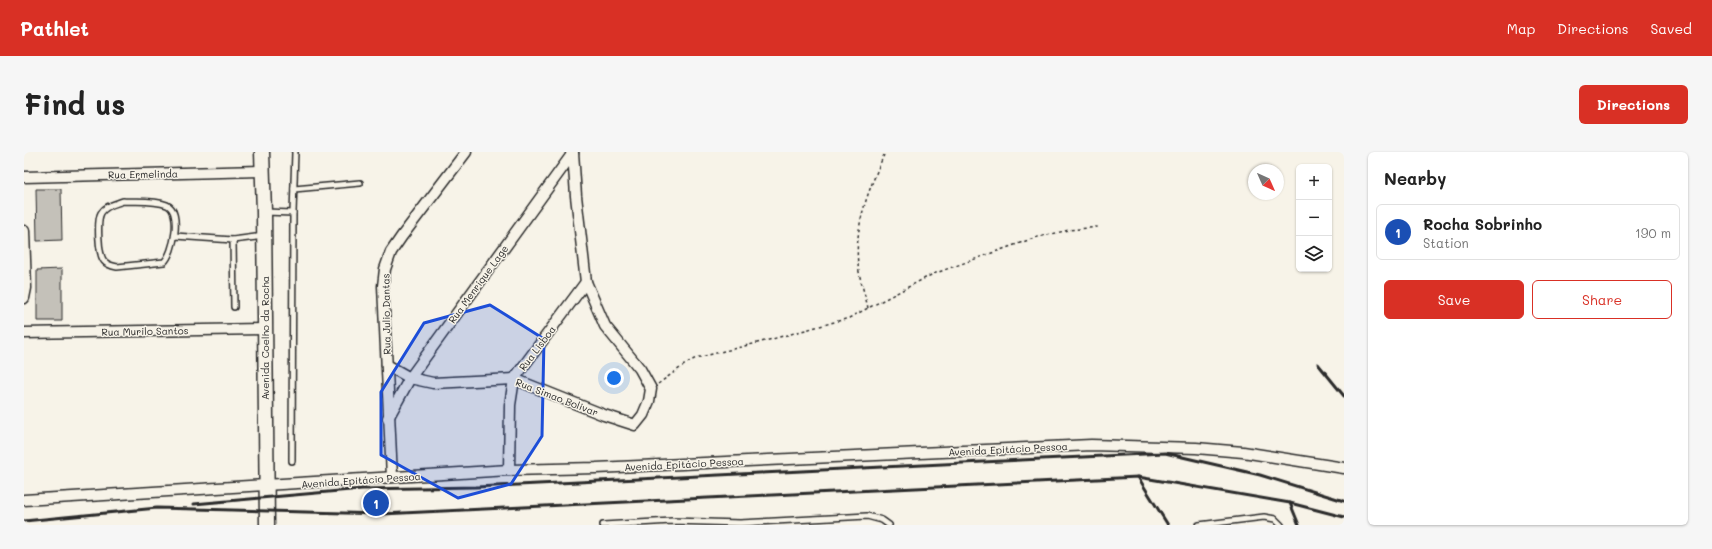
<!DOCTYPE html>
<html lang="en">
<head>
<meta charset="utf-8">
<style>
	:root { --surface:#fff; --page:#f6f6f6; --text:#222; --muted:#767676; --line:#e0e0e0; --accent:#d93025 }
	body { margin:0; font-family:Mali,sans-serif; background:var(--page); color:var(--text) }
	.controls { position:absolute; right:12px; top:12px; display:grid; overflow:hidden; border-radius:6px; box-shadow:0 1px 3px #0004 }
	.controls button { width:36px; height:36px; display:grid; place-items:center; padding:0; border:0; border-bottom:1px solid var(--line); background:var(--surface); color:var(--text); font:20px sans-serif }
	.compass { position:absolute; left:1224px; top:12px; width:36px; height:36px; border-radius:50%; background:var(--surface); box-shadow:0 1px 3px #0004; rotate:135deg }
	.you { position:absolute; left:590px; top:226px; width:14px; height:14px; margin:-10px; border:3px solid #fff; border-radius:50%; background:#1a73e8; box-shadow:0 0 0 6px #1a73e833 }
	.badge { display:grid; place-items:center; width:26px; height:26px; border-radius:50%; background:var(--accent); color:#fff; font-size:13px; font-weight:700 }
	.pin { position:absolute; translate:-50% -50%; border:2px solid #fff; box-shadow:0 1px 4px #0006 }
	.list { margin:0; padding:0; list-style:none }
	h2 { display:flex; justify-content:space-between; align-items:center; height:52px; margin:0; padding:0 16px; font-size:17px }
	h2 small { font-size:13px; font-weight:400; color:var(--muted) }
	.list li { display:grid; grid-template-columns:26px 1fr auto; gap:12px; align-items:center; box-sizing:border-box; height:56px; margin:0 8px 8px; padding:0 8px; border:1px solid var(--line); border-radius:6px }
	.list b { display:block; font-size:15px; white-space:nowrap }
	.list p { margin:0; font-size:13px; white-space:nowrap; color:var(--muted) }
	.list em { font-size:13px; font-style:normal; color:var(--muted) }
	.actions { display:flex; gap:8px; padding:12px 16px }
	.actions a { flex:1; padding:9px 0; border:1px solid var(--accent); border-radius:6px; text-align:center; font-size:14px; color:var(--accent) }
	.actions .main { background:var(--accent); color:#fff }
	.icon { flex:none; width:22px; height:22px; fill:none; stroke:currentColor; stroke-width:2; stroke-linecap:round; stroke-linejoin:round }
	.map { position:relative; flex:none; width:1320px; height:373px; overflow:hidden; border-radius:6px }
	header { display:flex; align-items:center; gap:24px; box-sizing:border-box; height:56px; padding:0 20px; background:var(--accent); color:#fff }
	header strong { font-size:19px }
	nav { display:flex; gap:22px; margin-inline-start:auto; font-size:14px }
	.intro { display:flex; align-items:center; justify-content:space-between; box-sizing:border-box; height:96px; padding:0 24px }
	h1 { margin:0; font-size:28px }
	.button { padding:10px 18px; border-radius:6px; background:var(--accent); color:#fff; font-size:14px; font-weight:700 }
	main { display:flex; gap:24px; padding:0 24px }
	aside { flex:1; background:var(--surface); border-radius:6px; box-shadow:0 1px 3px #0004 }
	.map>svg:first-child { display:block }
</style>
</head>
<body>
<header>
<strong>Pathlet</strong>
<nav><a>Map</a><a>Directions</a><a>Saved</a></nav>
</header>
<div class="intro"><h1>Find us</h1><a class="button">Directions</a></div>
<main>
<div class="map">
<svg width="1320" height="373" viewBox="0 0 1320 373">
	<rect width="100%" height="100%" fill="#f7f3e8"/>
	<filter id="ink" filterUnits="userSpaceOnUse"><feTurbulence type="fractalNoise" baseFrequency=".025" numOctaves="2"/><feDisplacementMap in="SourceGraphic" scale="8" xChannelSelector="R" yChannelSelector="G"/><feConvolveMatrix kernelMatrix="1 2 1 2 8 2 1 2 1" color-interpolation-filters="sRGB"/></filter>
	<g filter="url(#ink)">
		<g fill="#c4c1b9" stroke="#2b2b2b">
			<polygon points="12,37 37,37 38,88 13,89"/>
			<polygon points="38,117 38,169 13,169 13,118"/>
		</g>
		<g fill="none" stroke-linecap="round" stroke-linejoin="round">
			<defs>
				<g id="lane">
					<polyline points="270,37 336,31"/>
					<path d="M99,49c14,1 31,-1 44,4 15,6 7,48 -3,57l-47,5c-5,-1 -10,-2 -13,-6 -6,-7 -7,-41 -3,-48 5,-8 15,-9 22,-12z"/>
					<polyline points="241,60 269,61 268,309"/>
					<polyline points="269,61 271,0"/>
					<polyline points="151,84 209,88 240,84"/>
					<polyline points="209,88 210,155"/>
					<polyline points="579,373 648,369 716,371 843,364 858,368 865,373"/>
					<polyline points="1175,373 1240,365 1251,367 1257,373"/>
				</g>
				<g id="street">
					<polyline points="0,25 238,19"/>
					<polyline points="0,79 2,136 0,146"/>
					<polyline points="0,181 241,177"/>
					<polyline points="363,213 386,226 409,231 490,227 580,263 611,273 619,263 625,249 627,237 616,217 581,174 562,130 552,44 549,0"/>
					<polyline points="364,266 386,226 549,1 547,0"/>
					<polyline points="485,318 486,253 490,227 562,130"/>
					<polyline points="368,325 359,134 361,117 367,100 378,84 442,0"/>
					<polyline points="0,348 485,318 572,316 1067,293 1172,296 1219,300 1320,316"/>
				</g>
				<polyline id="secondary" points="238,0 240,60 243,373"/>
			</defs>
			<use href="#lane" stroke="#2b2b2b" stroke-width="8"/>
			<use href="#street" stroke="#2b2b2b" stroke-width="13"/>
			<use href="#secondary" stroke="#2b2b2b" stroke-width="17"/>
			<g stroke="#2b2b2b" stroke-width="1.5" stroke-dasharray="3 3" stroke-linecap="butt">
				<path d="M844,156c-3,-14 -9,-30 -10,-44 -4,-39 11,-75 26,-109"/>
				<polyline points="634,232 663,211 672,206 741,189 825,166 909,122 1010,86 1045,78 1074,75"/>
			</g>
			<use href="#lane" stroke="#f7f3e8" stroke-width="5"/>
			<use href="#street" stroke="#f7f3e8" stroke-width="10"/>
			<use href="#secondary" stroke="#f7f3e8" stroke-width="14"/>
			<g stroke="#2b2b2b" stroke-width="3">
				<polyline points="1294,212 1320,244"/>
				<polyline points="1114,325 1144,373"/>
				<polyline points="1266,351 1275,373"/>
				<polyline points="170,352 338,337 452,335 1141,301 1236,323 1320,349"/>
				<polyline points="0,369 133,356 358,362 1114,325 1266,351 1320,365"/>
			</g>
		</g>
	</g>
	<path fill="#1d4ed8" fill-opacity="0.2" stroke="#1d4ed8" stroke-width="3" stroke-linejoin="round" d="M466,153l54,34 -2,97 -31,48 -53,14 -77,-43v-63l43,-69z"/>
	<g text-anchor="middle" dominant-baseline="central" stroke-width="3" stroke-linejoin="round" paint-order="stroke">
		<g font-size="10" fill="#2b2b2b" stroke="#f7f3e8">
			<text transform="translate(119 22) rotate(-1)">Rua Ermelinda</text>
			<text transform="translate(454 132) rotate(-54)">Rua Menrique Lage</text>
			<text transform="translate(362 162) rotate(-91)">Rua Julio Dantas</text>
			<text transform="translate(121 179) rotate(-1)">Rua Murilo Santos</text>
			<text transform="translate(241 186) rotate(-90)">Avenida Coelho da Rocha</text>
			<text transform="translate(513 196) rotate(-53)">Rua Lisboa</text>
			<text transform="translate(533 245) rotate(21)">Rua Simao Bolivar</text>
			<text transform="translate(984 297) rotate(-3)">Avenida Epitácio Pessoa</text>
			<text transform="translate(660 312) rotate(-3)">Avenida Epitácio Pessoa</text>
			<text transform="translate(337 328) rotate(-4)">Avenida Epitácio Pessoa</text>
		</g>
	</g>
</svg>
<div class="controls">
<button>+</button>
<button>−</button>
<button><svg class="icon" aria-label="layers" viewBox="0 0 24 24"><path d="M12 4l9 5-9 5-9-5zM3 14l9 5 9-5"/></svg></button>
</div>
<svg class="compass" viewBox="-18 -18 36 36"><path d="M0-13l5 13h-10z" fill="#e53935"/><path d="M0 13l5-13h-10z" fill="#767676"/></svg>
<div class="you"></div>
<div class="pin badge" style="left:352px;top:351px;background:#1a4fb4">1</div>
</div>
<aside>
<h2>Nearby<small></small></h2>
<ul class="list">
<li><span class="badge" style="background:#1a4fb4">1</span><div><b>Rocha Sobrinho</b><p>Station</p></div><em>190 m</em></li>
</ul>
<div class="actions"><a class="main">Save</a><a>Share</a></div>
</aside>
</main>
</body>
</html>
